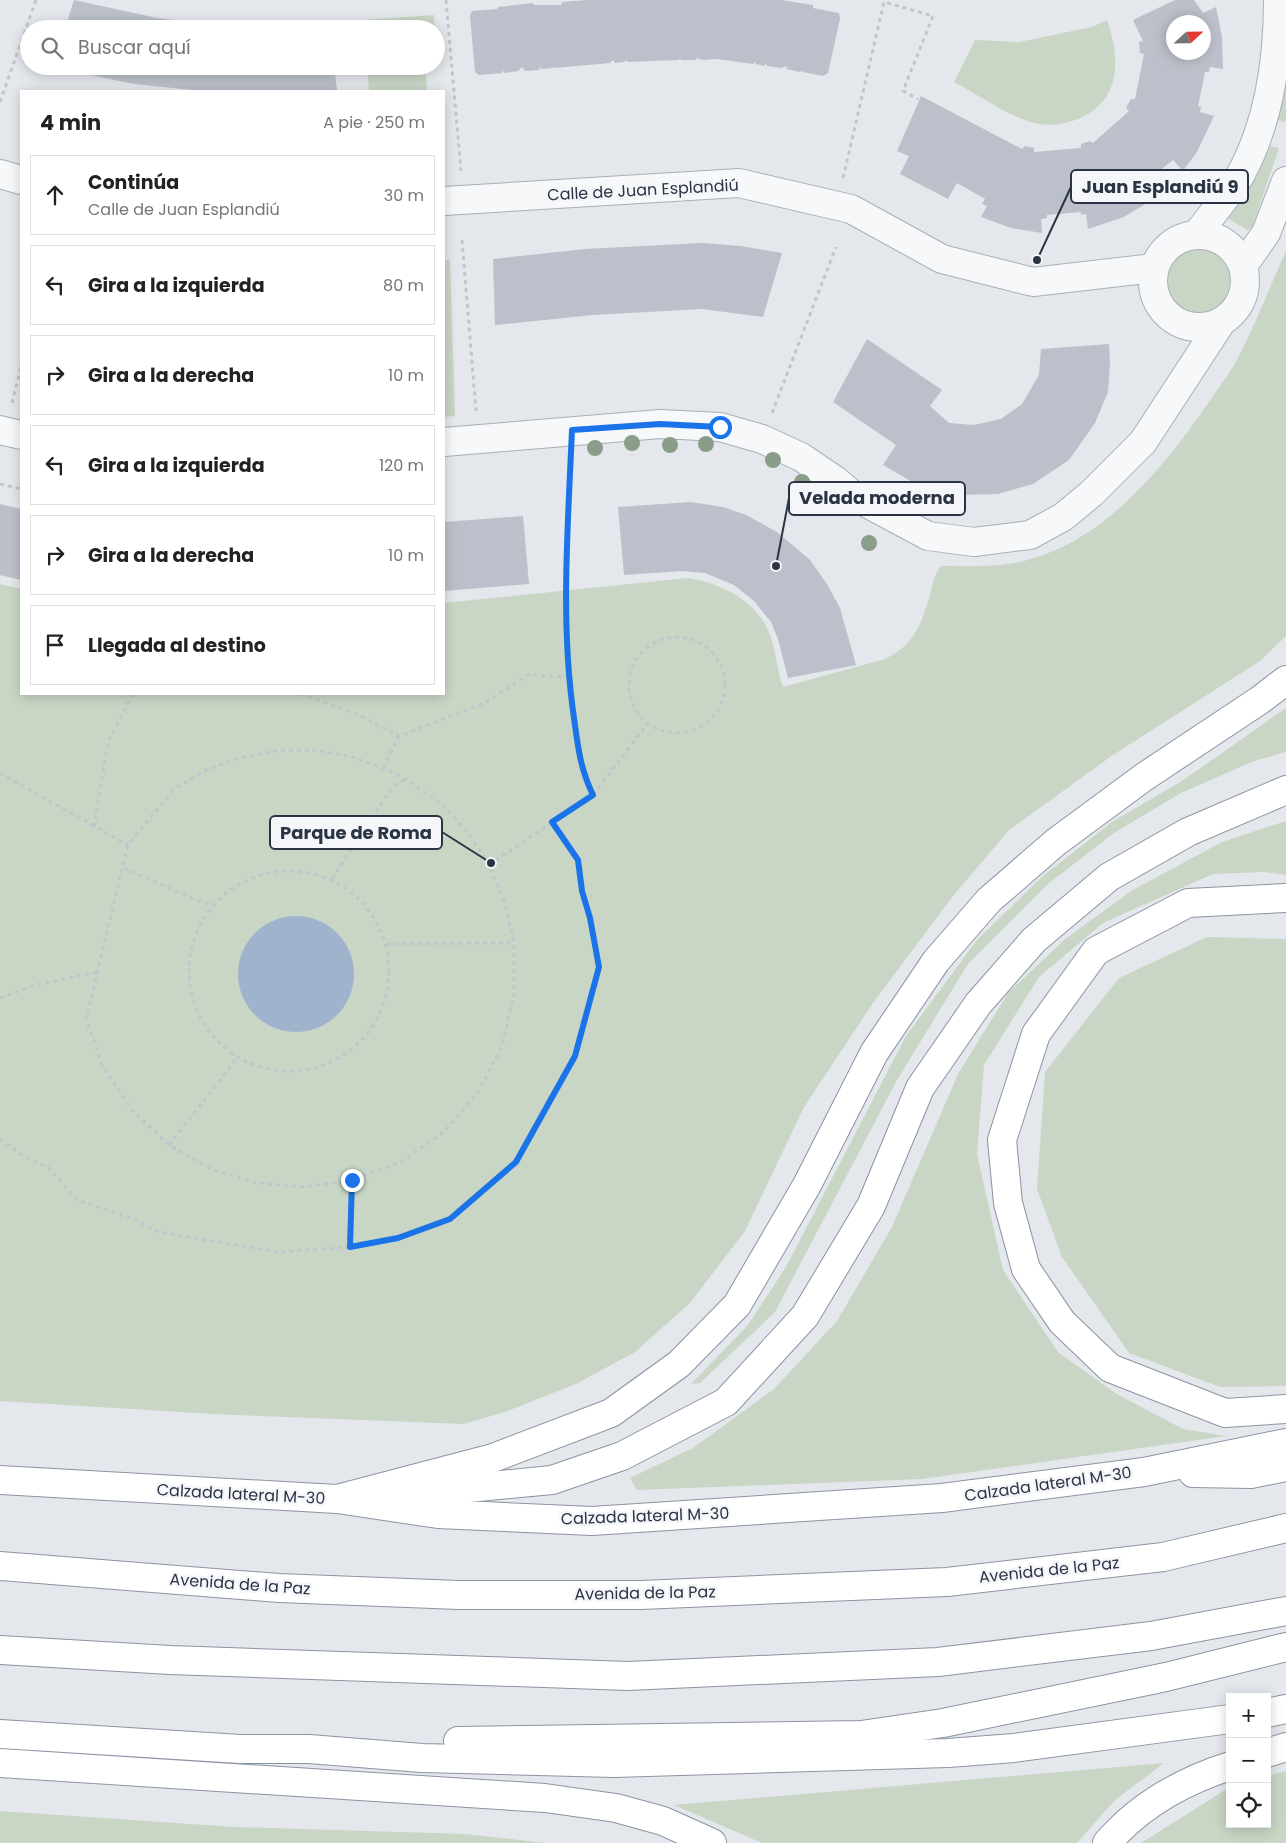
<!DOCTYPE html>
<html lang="es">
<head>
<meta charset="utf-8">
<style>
	:root { --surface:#fff; --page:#f2f2f2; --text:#222; --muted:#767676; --line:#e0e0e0 }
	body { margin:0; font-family:Poppins,sans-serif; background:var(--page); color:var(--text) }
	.controls { position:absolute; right:15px; bottom:15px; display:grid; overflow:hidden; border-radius:0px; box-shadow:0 2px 12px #0003 }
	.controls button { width:45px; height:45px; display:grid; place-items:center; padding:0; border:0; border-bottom:1px solid var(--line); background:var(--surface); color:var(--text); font:25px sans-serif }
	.compass { position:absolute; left:1166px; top:15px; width:45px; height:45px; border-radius:50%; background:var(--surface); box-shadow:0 2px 12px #0003; rotate:68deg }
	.stop { position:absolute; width:15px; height:15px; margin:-11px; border:4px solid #1a73e8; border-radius:50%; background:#fff }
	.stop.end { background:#1a73e8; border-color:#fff; box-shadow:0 1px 5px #0008 }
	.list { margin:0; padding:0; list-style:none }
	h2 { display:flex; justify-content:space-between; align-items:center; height:65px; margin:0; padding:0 20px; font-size:21px }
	h2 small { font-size:16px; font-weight:400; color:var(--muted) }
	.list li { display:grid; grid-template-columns:32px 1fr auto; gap:15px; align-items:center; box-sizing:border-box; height:80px; margin:0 10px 10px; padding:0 10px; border:1px solid var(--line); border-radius:0px }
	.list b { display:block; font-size:19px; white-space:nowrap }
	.list p { margin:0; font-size:16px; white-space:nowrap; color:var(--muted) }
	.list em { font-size:16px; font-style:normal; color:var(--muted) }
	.icon { flex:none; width:28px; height:28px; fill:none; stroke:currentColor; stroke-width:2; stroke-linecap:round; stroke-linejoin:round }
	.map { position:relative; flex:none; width:1286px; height:1843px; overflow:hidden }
	.search { position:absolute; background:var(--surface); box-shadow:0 2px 12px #0003; left:20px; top:20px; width:425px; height:55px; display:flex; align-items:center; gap:12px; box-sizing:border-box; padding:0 18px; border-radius:28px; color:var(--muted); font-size:19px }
	.panel { position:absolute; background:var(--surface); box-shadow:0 2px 12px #0003; left:20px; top:90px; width:425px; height:605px; border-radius:0px }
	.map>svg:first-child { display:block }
</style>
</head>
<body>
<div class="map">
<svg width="1286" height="1843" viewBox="0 0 1286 1843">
	<rect width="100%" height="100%" fill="#e4e7ec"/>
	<g fill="#c9d6c5">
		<polygon points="434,15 435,29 364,29 364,20"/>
		<path d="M1107,20c13,37 15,80 -27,98 -14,6 -25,8 -40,6 -27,-4 -61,-29 -86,-42l21,-42 44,2 73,-15z"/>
		<polygon points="1286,61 1286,117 1285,122 1275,119"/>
		<polygon points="367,66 425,66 427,91 369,91"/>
		<polygon points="1266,145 1279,148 1252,228 1247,230 1224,216"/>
		<circle cx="1198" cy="281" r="32"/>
		<path d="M1286,251v385l-26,25 -147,94 -104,75 -56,66 -80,107 -69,104 -59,124 -55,72 -55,49 -59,32 -71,28 -41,12 -251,-10 -213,-13v-817l21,5v105h423v-91l243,-25c34,5 71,23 83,57 6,16 7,36 13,52l102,-28c31,-15 37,-37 46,-68 2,-9 4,-18 10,-25 29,0 61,2 90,-7 78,-22 136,-96 180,-160 9,-14 20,-27 27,-41 18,-35 32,-72 48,-107z"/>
		<polygon points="444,260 450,260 455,416 444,417"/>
		<polygon points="1286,708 1286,752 1254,761 1181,793 1114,833 1048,884 968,964 897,1080 775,1312 700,1383 691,1384 748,1325 786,1267 906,1036 977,940 1043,876 1112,822 1182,781"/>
		<polygon points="1286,821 1286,875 1264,872 1213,874 1103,923 1039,977 984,1065 977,1154 1003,1270 1058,1352 1115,1393 1183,1429 1226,1436 922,1479 637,1490 630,1478 693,1448 774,1389 837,1321 892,1227 958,1074 1008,993 1064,940 1131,891 1222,842"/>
		<polygon points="1207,937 1286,939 1286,1386 1220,1387 1129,1353 1062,1257 1037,1189 1045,1072 1119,978"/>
		<polygon points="1164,1763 1115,1800 1077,1843 762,1843 674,1805"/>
		<polygon points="1286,1771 1286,1843 1141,1843 1230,1787 1230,1824 1267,1824 1267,1776"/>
		<polygon points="0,1811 235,1827 465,1834 545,1843 0,1843"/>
	</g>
	<circle fill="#9fb4cc" cx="296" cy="974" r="58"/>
	<g fill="#bbc0ca" fill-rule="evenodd">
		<polygon points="74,0 157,18 204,24 247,26 329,25 330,29 65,29"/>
		<polygon points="587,0 781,0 813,5 813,8 839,13 840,19 828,73 823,76 803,72 802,70 800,72 787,69 786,66 781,68 767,66 766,63 764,66 756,64 755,62 753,64 717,59 702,60 697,58 696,60 681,60 680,58 679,60 628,62 626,60 624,62 615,63 613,60 610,63 555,68 554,66 553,68 542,69 540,67 539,70 525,71 522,67 518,71 504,73 503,70 502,73 479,75 475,72 470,16 472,11 497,9 498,7 533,3 534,5 561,5 562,2"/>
		<path d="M1175,0h19l9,13 13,-6 6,30 1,32 -13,-2 -1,5h-4l-7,34 3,1 -1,5 14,4 -17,36 -14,19 -10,-11 -33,26 2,2 -5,4 10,11 -23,14 -36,12 -2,-15 -5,1v-3l-34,3v3l-6,1 1,14 -31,-5 -30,-11 6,-11 -5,-2 3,-5 -28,-16 -9,16 -48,-25 9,-18 -12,-5 24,-55 101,53 3,-3 9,2v4l47,-4v-4l9,-3 3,2 36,-32 -3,-3 5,-9h4l9,-45 -4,-1 -1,-11 4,-1 -10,-21zM1174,22h30v30h-30z"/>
		<polygon points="65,66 334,66 337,90 202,91 134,84 91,75"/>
		<polygon points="702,243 741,246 782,253 763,317 702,309 593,315 495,325 493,259 585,249"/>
		<polygon points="867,339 942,390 930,406 949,423 974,425 1001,419 1022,404 1039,375 1041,349 1109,344 1110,364 1108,392 1095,423 1069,460 1033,484 998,494 957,495 916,484 883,465 896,445 833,402"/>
		<polygon points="691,502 723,507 746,515 777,532 810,560 827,584 840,608 856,665 788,678 778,639 771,622 754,601 734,585 705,573 682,571 624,575 618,507"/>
		<polygon points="0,504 21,509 21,580 0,575"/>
		<polygon points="523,516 529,584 444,591 444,522"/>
	</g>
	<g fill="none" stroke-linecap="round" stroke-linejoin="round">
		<defs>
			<g id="minor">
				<polyline points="0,174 21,180"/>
				<polyline points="444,201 739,183 851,209 942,259 1033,282 1154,268"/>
				<path d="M1197,234c15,-20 33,-40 45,-62 28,-53 36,-113 36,-172"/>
				<circle cx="1199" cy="281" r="46"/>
				<polyline points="1243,266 1266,233 1286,181"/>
				<polyline points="0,430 21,435"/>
				<polyline points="444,442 660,424 720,427 762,439 801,457 835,480 855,497 928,536 974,542 1030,535 1063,517 1092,493 1143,442 1222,321"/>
			</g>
			<g id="motorway">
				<polyline points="1286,898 1188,903 1096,951 1036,1034 1002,1140 1008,1203 1026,1269 1062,1322 1110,1368 1225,1413 1286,1409"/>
				<polyline points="1193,1473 1251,1474 1286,1467"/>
				<polyline points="0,1480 337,1499 438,1514 592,1521 942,1498 1144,1472 1286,1443"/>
				<polyline points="406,1494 552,1480 622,1456 726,1402 805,1316 871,1206 920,1088 978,1004 1034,940 1109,877 1188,832 1286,790"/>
				<polyline points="337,1499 493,1458 611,1413 679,1364 737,1305 807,1185 874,1053 936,961 989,900 1056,842 1144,777 1260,700 1286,680"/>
				<polyline points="0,1566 279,1588 459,1595 641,1595 947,1582 1163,1557 1286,1528"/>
				<polyline points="0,1650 170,1660 628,1676 938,1662 1151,1636 1286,1611"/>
				<polyline points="1267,1713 1286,1709"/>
				<polyline points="0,1734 240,1749 309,1749 422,1758 614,1763 948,1753 1014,1748 1230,1719"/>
				<polyline points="458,1741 861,1735 943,1723 1166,1677 1286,1647"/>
				<polyline points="1267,1753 1286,1747"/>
				<polyline points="0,1763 545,1798 616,1808 663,1821 712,1843"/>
				<path d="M1107,1843c32,-37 76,-62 123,-77"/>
			</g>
		</defs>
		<use href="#minor" stroke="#a9aeb7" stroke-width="30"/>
		<use href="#motorway" stroke="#8b94a3" stroke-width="30"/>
		<g stroke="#c2c5cb" stroke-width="3" stroke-dasharray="4 4" stroke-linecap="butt">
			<polyline points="446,0 461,171"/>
			<polyline points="0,102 36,0"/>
			<polyline points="843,178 884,2 933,16 903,91 918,99"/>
			<polyline points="462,240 476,411"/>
			<polyline points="12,403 21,367"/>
			<polyline points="772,413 836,247"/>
			<polyline points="0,484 21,489"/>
			<circle cx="677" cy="685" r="48"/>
			<polyline points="301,694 359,715 399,736 485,703 529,674 552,677 569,676"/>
			<polygon points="312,750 349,756 383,768 405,779 439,802 467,831 489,865 505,903 514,943 514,995 502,1046 478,1092 444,1132 401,1162 352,1180 305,1187 257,1183 211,1169 169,1145 132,1110 103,1067 86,1019 128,845 173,790 204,771 239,758 275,751"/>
			<polyline points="383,768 399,736"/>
			<polyline points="0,773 128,845"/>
			<polyline points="593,795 648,723"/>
			<polyline points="94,827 108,742 133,694"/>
			<path d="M489,865l104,-70c-13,-26 -14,-45 -18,-73 -13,-86 -7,-175 -4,-262"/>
			<polyline points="124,868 198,901 213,905"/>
			<circle cx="289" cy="971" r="100"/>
			<polyline points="332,879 392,787 405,779"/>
			<polyline points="387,944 514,943"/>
			<polyline points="0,998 35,985 98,972"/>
			<polyline points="0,1139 23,1156 49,1168 77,1200 134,1219 156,1231 194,1238 277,1252 321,1249 350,1247 398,1238 450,1219 516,1162 575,1056 599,967 590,918 582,891 578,860 552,822"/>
			<polyline points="169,1145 234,1062 233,1054"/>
			<polyline points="350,1247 352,1180"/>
		</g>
		<use href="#minor" stroke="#f7f8fa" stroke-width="28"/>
		<use href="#motorway" stroke="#fff" stroke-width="28"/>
	</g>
	<g fill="#899d89">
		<circle cx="632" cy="443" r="8"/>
		<circle cx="706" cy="444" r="8"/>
		<circle cx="670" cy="445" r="8"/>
		<circle cx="595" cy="448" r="8"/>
		<circle cx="773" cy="460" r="8"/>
		<circle cx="802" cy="482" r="8"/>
		<circle cx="869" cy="543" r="8"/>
	</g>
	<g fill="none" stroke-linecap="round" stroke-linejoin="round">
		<path stroke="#1a73e8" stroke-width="6" d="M352,1180l-2,67 48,-9 52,-19 66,-57 59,-106 24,-89 -9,-49 -8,-27 -4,-31 -26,-38 41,-27c-13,-27 -15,-48 -19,-77 -14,-95 -6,-193 -2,-288l88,-6 60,3"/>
	</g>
	<g text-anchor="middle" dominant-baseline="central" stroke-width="5" stroke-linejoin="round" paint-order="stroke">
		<g font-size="16" fill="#2b3445" stroke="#f4f6f9">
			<text transform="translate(643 190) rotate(-3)">Calle de Juan Esplandiú</text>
			<text transform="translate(1048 1484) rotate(-8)">Calzada lateral M-30</text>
			<text transform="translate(241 1494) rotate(3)">Calzada lateral M-30</text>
			<text transform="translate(645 1516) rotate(-2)">Calzada lateral M-30</text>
			<text transform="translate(1049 1570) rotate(-6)">Avenida de la Paz</text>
			<text transform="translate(240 1584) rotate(4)">Avenida de la Paz</text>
			<text transform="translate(645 1593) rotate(-1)">Avenida de la Paz</text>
		</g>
	</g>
	<path fill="none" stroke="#2b3445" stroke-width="2" d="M1037 260L1071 187M776 566L789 498M491 863L442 832"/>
	<g fill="#2b3445" stroke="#f4f6f9" stroke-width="2">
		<circle cx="1037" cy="260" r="5"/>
		<circle cx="776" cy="566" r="5"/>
		<circle cx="491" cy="863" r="5"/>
	</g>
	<g fill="#f4f6f9" stroke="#2b3445" stroke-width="2">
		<rect x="1071" y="170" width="177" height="33" rx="5"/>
		<rect x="789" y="482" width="176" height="33" rx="5"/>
		<rect x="270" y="816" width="172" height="33" rx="5"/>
	</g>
	<g font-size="18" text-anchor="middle" font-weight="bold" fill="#2b3445">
		<text x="1160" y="193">Juan Esplandiú 9</text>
		<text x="877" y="504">Velada moderna</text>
		<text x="356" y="839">Parque de Roma</text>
	</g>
</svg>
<div class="controls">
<button>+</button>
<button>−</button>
<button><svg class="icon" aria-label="locate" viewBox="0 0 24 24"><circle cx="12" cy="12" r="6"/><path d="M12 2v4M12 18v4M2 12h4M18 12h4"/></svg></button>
</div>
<svg class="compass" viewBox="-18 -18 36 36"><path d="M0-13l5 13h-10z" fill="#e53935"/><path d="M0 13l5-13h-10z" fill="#767676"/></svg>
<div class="stop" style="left:720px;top:427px"></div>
<div class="stop end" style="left:352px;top:1180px"></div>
<div class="search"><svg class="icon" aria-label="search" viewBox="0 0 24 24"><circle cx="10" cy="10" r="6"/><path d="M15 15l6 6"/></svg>Buscar aquí</div>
<section class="panel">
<h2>4 min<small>A pie · 250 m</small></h2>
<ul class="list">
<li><svg class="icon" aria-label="ahead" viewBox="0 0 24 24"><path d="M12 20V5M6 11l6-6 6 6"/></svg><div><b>Continúa</b><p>Calle de Juan Esplandiú</p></div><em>30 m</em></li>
<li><svg class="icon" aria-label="left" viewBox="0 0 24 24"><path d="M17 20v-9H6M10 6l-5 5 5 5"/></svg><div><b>Gira a la izquierda</b></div><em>80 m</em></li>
<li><svg class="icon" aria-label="right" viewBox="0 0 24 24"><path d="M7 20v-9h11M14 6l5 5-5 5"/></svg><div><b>Gira a la derecha</b></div><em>10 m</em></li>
<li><svg class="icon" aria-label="left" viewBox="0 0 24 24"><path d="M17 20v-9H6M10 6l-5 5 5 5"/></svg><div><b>Gira a la izquierda</b></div><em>120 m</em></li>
<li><svg class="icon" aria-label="right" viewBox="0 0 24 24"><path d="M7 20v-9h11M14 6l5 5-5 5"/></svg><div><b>Gira a la derecha</b></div><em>10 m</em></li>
<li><svg class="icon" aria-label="arrive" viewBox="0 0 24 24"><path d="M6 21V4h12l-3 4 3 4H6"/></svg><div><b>Llegada al destino</b></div></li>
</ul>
</section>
</div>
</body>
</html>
